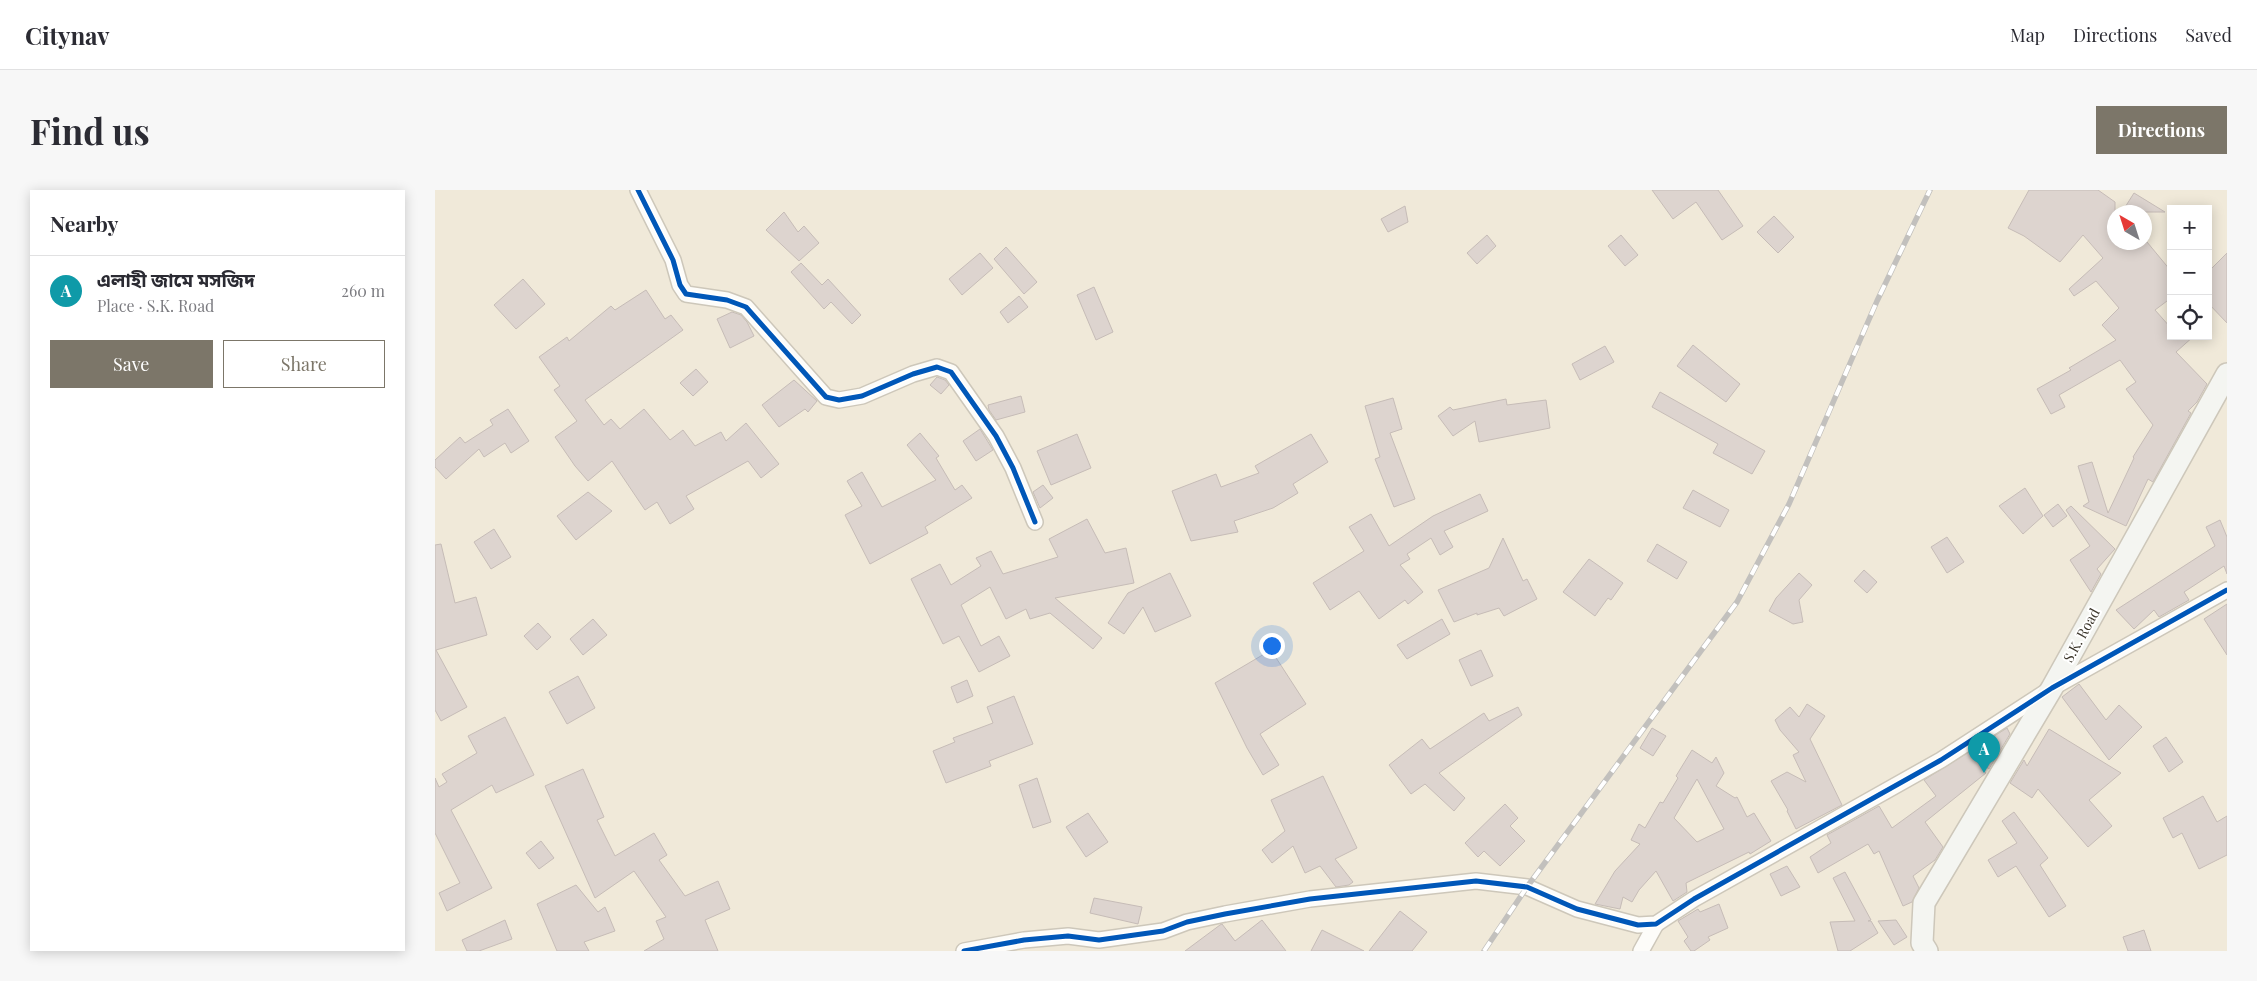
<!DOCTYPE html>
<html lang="en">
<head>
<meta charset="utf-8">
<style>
  :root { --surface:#fff; --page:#f7f7f7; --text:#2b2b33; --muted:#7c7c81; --line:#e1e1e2; --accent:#7c7669 }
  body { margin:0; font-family:"Playfair Display","Noto Sans Bengali",serif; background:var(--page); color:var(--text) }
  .controls { position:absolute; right:15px; top:15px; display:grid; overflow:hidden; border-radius:0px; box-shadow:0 2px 12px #0003 }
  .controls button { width:45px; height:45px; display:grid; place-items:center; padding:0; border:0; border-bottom:1px solid var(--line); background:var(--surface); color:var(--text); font:25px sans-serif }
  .compass { position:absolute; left:1672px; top:15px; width:45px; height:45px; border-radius:50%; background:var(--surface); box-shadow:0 2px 12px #0003; rotate:321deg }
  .you { position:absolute; left:836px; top:455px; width:18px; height:18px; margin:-12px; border:4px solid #fff; border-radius:50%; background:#1a73e8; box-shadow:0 0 0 8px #1a73e833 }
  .badge { display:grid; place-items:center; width:32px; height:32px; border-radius:50%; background:var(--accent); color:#fff; font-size:16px; font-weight:700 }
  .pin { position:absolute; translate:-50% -41px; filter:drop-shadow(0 1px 2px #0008) }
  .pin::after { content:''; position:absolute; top:26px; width:18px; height:15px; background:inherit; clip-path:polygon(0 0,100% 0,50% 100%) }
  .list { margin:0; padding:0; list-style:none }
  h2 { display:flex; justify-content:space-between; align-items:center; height:65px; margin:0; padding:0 20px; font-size:21px }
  h2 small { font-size:16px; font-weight:400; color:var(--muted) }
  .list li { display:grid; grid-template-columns:32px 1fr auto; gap:15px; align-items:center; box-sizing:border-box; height:70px; padding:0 20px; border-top:1px solid var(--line) }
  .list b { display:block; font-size:19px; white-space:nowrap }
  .list p { margin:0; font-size:16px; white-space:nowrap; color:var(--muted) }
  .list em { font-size:16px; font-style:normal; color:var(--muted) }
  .actions { display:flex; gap:10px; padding:15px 20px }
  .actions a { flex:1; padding:11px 0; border:1px solid var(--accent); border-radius:0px; text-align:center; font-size:18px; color:var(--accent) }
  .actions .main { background:var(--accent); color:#fff }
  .icon { flex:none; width:28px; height:28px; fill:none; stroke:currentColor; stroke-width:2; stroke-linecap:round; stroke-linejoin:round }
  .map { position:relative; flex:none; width:1792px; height:761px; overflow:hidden; border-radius:0px }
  header { display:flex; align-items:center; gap:30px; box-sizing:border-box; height:70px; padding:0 25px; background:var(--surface); border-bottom:1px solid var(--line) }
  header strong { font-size:24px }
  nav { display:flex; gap:28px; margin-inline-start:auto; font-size:18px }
  .intro { display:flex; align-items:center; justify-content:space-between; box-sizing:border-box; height:120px; padding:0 30px }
  h1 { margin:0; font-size:35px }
  .button { padding:12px 22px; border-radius:0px; background:var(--accent); color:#fff; font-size:18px; font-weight:700 }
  main { display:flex; gap:30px; padding:0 30px }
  aside { flex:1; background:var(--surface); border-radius:0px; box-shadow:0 2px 12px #0003 }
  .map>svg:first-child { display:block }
  .building { fill:#ddd4cf; stroke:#c6bcb7; fill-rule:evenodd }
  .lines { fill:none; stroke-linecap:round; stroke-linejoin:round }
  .street-casing { stroke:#cdc7ba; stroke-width:18 }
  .secondary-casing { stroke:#cdc7ba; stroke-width:24 }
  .street { stroke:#fdfcf9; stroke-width:15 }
  .secondary { stroke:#f4f5f1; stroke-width:21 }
  .rail-casing { stroke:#c2c0bd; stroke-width:5.5 }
  .rail { stroke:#fff; stroke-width:4; stroke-dasharray:11; stroke-linecap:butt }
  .cycleway-casing { stroke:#fff; stroke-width:8 }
  .cycleway { stroke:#0057b8; stroke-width:5 }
  .labels { text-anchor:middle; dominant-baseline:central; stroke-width:4; stroke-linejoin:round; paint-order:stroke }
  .street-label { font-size:14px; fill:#3e382d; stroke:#fff }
</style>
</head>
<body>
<header>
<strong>Citynav</strong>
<nav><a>Map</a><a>Directions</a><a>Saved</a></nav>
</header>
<div class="intro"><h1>Find us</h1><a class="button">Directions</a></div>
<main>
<aside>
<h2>Nearby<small></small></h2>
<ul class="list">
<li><span class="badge" style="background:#0f9aa8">A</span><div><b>এলাহী জামে মসজিদ</b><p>Place · S.K. Road</p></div><em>260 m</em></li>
</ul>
<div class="actions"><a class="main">Save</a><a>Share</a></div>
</aside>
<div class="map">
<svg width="1792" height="761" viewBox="0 0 1792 761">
  <rect width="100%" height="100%" fill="#f0e9d9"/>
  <g class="building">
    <polygon points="1217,0 1283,0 1308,36 1287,50 1261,12 1238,29"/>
    <polygon points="1594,0 1663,0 1680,12 1680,52 1712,52 1736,81 1736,108 1720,120 1736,138 1736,146 1759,146 1741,162 1772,194 1762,212 1753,221 1756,223 1719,290 1718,292 1713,289 1691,336 1648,316 1654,312 1643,276 1657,272 1673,323 1699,268 1698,267 1718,235 1691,199 1701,192 1685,170 1624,205 1630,217 1616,224 1602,199 1636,180 1634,178 1681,150 1667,135 1684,118 1661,91 1639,106 1634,99 1668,68 1648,45 1625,72 1589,46 1573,38"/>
    <polygon points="1699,3 1730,22 1687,22"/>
    <polygon points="970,16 973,32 953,42 946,29"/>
    <polygon points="349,22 363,42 369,36 384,53 364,71 331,40"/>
    <polygon points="1339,26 1359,47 1343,63 1322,42"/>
    <polygon points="1052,45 1061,56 1042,74 1032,63"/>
    <polygon points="1186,45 1203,65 1190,76 1173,56"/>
    <polygon points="571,57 602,92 589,104 559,69"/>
    <polygon points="545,63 558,78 527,105 514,89"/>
    <polygon points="1792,63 1792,133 1773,113 1773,82"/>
    <polygon points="366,73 387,95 393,89 426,125 417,134 396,112 389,119 356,82"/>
    <polygon points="88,89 110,114 81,139 59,115"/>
    <polygon points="659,97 678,142 661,150 642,105"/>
    <polygon points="211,100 230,129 236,125 248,140 150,210 169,235 176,229 185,239 209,219 235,250 248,240 260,256 286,242 291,251 311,233 344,274 326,288 313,271 251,306 259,319 235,334 222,312 210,320 177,271 153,291 140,276 120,247 142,231 119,200 125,196 104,167 132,147 134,151 176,116 180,120"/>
    <polygon points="584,106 593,117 573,133 565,122"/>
    <polygon points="297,122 306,125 312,132 319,146 295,158 282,129"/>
    <polygon points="1258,155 1305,194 1291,212 1242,176"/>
    <polygon points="1170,156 1179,172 1145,190 1137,174"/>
    <polygon points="261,179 273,192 258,206 245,193"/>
    <polygon points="502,187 510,190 514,195 506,204 495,195"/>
    <polygon points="359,190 382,211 373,222 370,219 344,237 327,215"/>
    <polygon points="1225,202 1330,261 1317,284 1278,263 1283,254 1217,217"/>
    <polygon points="586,206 590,222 561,230 554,220 553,215"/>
    <polygon points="958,208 967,239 955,243 980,309 959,317 940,269 945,267 930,216"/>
    <polygon points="1071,209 1072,215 1111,210 1115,238 1044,252 1040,231 1018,246 1003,226 1015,217 1018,220"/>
    <polygon points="73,219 94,251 76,263 70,253 49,267 44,259 11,289 0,277 0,270 25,247 30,253 58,235 55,230"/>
    <polygon points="545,239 558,260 541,271 528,251"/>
    <polygon points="485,243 504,266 501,268 520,300 527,295 537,308 490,337 493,343 435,374 410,325 427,316 412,291 427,282 447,317 501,290 472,255"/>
    <polygon points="642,244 656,278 616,295 602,261"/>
    <polygon points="876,244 893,272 858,294 863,303 838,318 799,331 803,342 756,351 737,301 781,284 786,297 824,283 820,276"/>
    <polygon points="608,295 618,308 605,318 598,302"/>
    <polygon points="1590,298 1608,326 1588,344 1564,316"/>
    <polygon points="1258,300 1294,320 1285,337 1248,318"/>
    <polygon points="153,302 177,321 141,350 122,326"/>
    <polygon points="1045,304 1053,321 1009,341 1018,357 1005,365 996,348 972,364 975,369 965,375 988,402 973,414 970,410 944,429 924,401 895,420 878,393 929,361 914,337 936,324 954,356 998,326"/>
    <polygon points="1623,314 1632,326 1618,337 1609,325"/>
    <polygon points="1636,316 1680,359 1662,379 1666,384 1656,402 1635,370 1655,356 1631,320"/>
    <polygon points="652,329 670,363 691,358 699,393 620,408 667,448 658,459 615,423 595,429 591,419 571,429 555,397 526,415 546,456 564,446 575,466 544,482 524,446 508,454 476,389 505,374 516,395 546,376 541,368 556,361 568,384 623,367 614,349"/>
    <polygon points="1785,330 1792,347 1792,384 1789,376 1749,402 1754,410 1724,427 1719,420 1699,439 1681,420 1780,356 1771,337"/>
    <polygon points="59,339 76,367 56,379 39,352"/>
    <polygon points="1512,347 1529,372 1512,383 1496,357"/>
    <polygon points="1068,348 1088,391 1092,389 1102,409 1069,426 1064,418 1042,425 1042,423 1019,432 1003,400 1054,378"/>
    <polygon points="6,354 20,413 41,407 52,445 1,460 32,517 6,531 0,520 0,355"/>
    <polygon points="1222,354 1252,372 1242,389 1212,371"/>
    <polygon points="1154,369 1188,393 1176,410 1173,408 1160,426 1128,402"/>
    <polygon points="1429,380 1442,392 1432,403 1419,391"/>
    <polygon points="735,383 756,426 720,442 708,417 689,444 673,433 693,403"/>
    <polygon points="1364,383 1377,395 1364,410 1368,432 1358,434 1334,421 1341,408"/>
    <polygon points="1792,414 1792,465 1769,429"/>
    <polygon points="158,429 172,445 148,465 135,449"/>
    <polygon points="1007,429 1015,444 972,469 962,455"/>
    <polygon points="103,433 116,447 102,460 89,446"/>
    <polygon points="836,460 871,514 825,544 844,575 828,585 812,558 780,493"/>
    <polygon points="1046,460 1058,486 1036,496 1024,470"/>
    <polygon points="143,486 160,518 132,534 114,502"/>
    <polygon points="532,490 538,506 522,513 516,497"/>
    <polygon points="1644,494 1671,530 1684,515 1707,537 1674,570 1627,507"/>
    <polygon points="579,506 598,554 554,571 556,576 511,593 498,561 520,552 518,548 558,533 552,517"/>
    <polygon points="1372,514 1390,526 1375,549 1407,615 1361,639 1352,621 1353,620 1336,591 1352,582 1371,592 1358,565 1364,562 1345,540 1340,530 1355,517 1364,527"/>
    <polygon points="1083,517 1087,525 1004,583 1030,608 1019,621 990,594 976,604 954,575 987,549 995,559 1049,523 1054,531"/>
    <polygon points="70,527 99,585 61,603 57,595 16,620 57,698 12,721 4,703 25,693 0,643 0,588 4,597 12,592 7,584 42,563 33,546"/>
    <polygon points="1217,538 1231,546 1218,566 1205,558"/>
    <polygon points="1572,538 1575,544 1554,579 1540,569 1551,583 1490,632 1508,657 1500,670 1478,686 1484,698 1477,712 1468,716 1444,661 1439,664 1433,654 1383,683 1375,667 1396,653 1392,645 1444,616 1457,638 1501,606 1489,590"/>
    <polygon points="1614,539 1686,583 1654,610 1677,636 1653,657 1603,599 1597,608 1575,593 1589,570 1592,576"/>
    <polygon points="1731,547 1748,572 1734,582 1718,556"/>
    <path d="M 1257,560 L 1277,573 L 1281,567 L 1289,583 L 1281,596 L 1300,608 L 1302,607 L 1312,627 L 1319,623 L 1336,651 L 1315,664 L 1314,662 L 1251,693 L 1252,702 L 1238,711 L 1221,681 L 1204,700 L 1197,712 L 1188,707 L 1185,719 L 1160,714 L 1180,681 L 1205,654 L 1196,650 L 1204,634 L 1210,638 L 1225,612 L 1228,613 L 1243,588 L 1241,586 ZM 1262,589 L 1289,639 L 1262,652 L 1239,628 Z"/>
    <polygon points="148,579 169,627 162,630 180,666 219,643 232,665 224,670 250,706 283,691 295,719 270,730 283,761 209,761 229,749 221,731 231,727 199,681 160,708 110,596"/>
    <polygon points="888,586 922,658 900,669 918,692 914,695 901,697 885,676 870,683 858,656 837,673 827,660 850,641 836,610"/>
    <polygon points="602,588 616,632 598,638 584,595"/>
    <polygon points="1768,606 1782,632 1792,626 1792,665 1764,679 1747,643 1738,648 1728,628"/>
    <polygon points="1070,614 1083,628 1075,636 1090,651 1065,676 1049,661 1043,667 1030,653"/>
    <polygon points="1579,622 1613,668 1605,675 1631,716 1614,727 1581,676 1563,687 1553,670 1582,653 1567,631"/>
    <polygon points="653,623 673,652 651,667 631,637"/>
    <polygon points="106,651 119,668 104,679 91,663"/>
    <polygon points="1352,676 1365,697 1346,706 1335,684"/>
    <polygon points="1410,682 1436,730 1433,731 1436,731 1443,743 1415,761 1403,761 1395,732 1420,731 1398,688"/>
    <polygon points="141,695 163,722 170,717 180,741 149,752 154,761 122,761 102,714"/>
    <polygon points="659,708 707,717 703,734 655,723"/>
    <polygon points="1284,714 1293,738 1273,747 1275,750 1259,761 1256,761 1249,751 1253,747 1243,731 1263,719 1265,722"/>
    <polygon points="965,721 992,742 977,761 934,761"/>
    <polygon points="70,730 77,749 44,761 32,761 27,750"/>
    <polygon points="827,730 851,761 750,761 785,735 787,734 800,751"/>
    <polygon points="1461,730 1472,747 1459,755 1443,731"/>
    <polygon points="887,740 929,761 876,761"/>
    <polygon points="1709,740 1716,761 1693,761 1688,747"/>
  </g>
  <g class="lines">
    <defs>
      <g id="street">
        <polyline points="203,0 238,70 245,95 251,104 292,110 311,117 391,207 404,210 427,206 478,184 502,177 516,182 561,246 578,278 600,332"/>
        <polyline points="529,761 589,750 633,746 664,750 728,741 752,732 790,724 875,709 1041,691 1092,697 1142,719 1203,735 1221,734 1259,709 1506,570 1617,498 1792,400"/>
        <polyline points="1206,761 1221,734"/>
      </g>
      <polyline id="secondary" points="1492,761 1487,753 1489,713 1617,498 1792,184"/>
    </defs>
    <use href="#street" class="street-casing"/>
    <use href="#secondary" class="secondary-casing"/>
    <use href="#street" class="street"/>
    <use href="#secondary" class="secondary"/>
    <defs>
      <polyline id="rail" points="1049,761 1092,697 1302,412 1354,314 1442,111 1495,0"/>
    </defs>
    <use href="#rail" class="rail-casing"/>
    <use href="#rail" class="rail"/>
    <defs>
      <g id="cycleway">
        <polyline points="203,0 238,70 245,95 251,104 292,110 311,117 391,207 404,210 427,206 478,184 502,177 516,182 561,246 578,278 600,332"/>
        <polyline points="529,761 589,750 633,746 664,750 728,741 752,732 790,724 875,709 1041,691 1092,697 1142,719 1203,735 1221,734 1259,709 1506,570 1617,498 1792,400"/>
      </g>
    </defs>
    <use href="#cycleway" class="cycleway-casing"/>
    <use href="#cycleway" class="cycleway"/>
  </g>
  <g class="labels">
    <g class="street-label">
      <text transform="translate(1646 445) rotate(-61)">S.K. Road</text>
    </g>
  </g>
</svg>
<div class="controls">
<button>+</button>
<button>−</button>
<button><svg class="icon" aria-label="locate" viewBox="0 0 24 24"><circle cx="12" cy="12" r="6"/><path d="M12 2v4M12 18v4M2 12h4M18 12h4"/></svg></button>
</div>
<svg class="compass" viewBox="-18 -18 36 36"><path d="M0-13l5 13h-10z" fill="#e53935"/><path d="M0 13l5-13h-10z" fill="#7c7c81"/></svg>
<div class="you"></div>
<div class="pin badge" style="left:1549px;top:583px;background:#0f9aa8">A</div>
</div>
</main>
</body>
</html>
